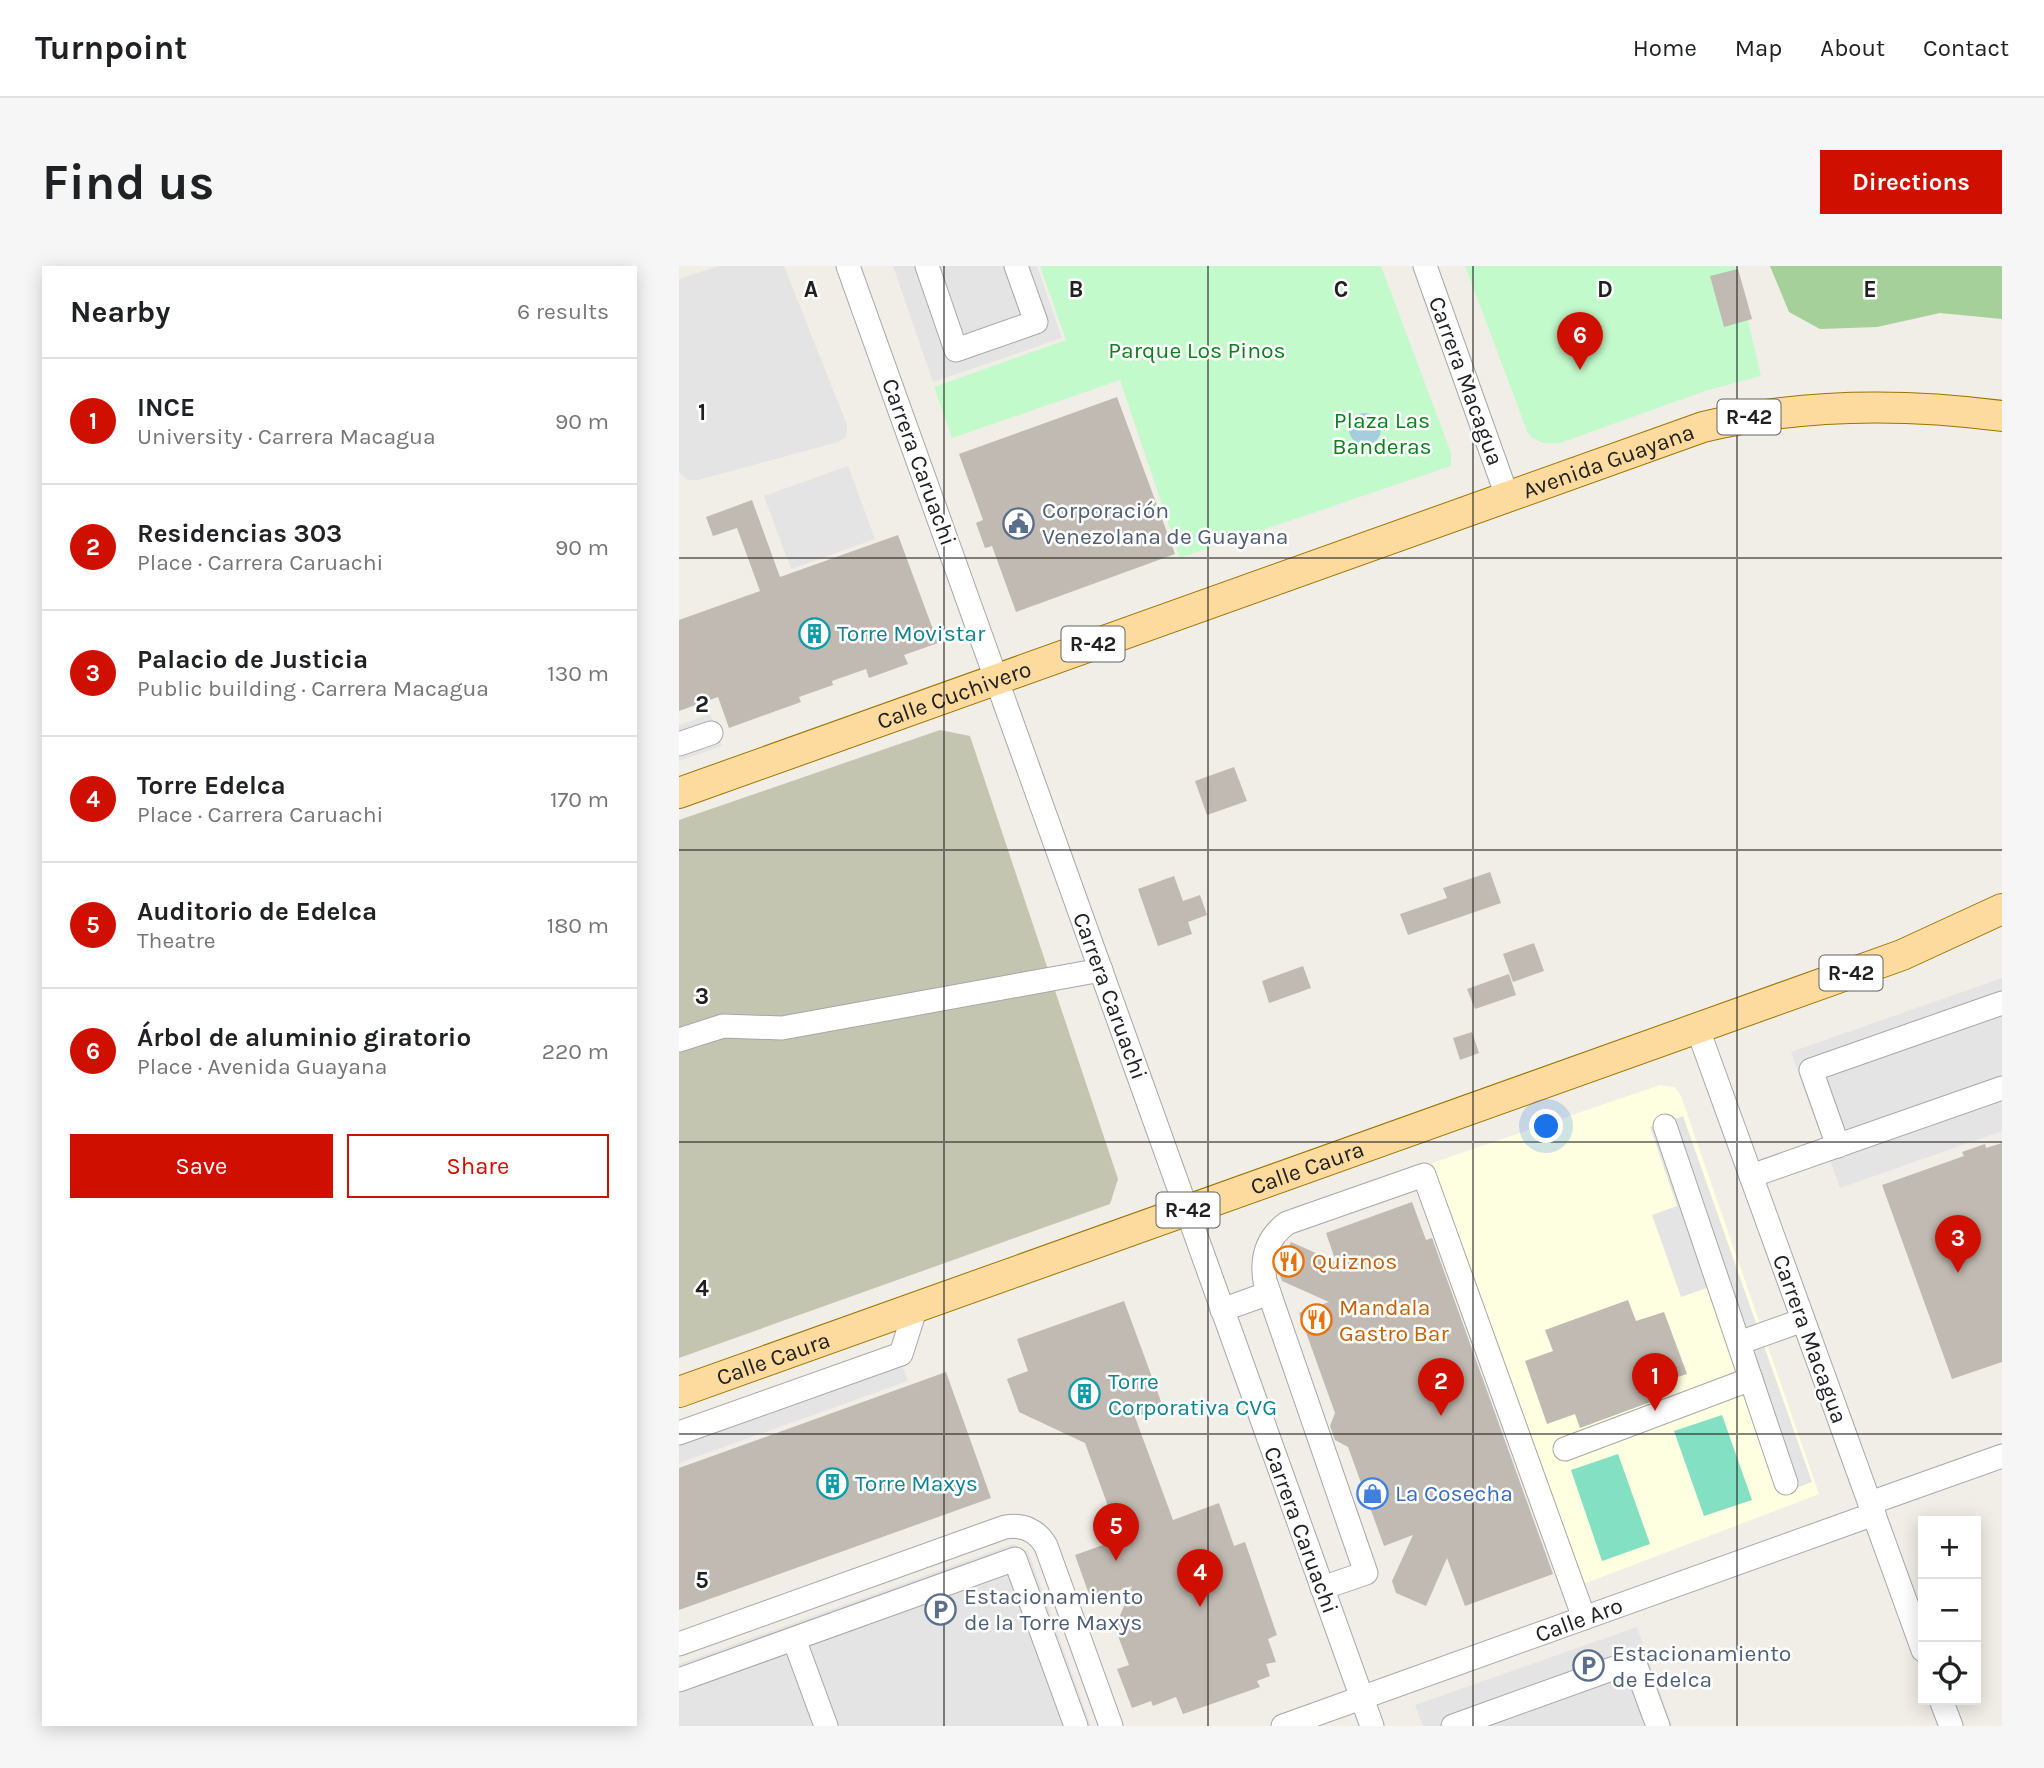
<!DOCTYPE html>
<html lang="en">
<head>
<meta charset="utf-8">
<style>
  :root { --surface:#fff; --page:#f6f6f6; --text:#202124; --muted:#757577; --line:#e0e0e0; --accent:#cf1000 }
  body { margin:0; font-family:Karla,sans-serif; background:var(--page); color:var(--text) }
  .controls { position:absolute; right:21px; bottom:21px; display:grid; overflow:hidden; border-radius:0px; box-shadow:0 4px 18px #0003 }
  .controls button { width:63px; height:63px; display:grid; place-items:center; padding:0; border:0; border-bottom:2px solid var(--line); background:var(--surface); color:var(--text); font:35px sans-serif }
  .you { position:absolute; left:868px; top:861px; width:24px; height:24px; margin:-18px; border:5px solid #fff; border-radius:50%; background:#1a73e8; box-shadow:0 0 0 10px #1a73e833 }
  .badge { display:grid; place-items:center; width:46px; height:46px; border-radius:50%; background:var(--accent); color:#fff; font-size:23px; font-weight:700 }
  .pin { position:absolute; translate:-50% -58px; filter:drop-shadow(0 2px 4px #0008) }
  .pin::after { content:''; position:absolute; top:37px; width:24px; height:21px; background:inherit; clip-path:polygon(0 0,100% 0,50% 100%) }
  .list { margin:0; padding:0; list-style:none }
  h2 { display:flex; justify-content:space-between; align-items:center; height:91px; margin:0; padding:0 28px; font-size:30px }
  h2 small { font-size:23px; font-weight:400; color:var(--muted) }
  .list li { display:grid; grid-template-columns:46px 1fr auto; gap:21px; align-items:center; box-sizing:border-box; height:126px; padding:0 28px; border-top:2px solid var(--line) }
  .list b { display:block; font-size:26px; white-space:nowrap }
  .list p { margin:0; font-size:23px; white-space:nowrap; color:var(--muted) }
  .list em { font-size:23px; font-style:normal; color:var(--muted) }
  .actions { display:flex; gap:14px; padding:21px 28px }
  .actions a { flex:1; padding:16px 0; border:2px solid var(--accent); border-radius:0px; text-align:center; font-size:24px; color:var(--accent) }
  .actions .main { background:var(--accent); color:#fff }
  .icon { flex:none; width:38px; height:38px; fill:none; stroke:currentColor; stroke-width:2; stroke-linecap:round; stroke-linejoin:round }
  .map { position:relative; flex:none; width:1323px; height:1460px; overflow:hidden; border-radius:0px }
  header { display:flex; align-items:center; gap:42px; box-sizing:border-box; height:98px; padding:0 35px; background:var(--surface); border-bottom:2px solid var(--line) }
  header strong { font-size:33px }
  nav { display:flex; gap:38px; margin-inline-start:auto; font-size:24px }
  .intro { display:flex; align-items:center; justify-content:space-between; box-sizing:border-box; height:168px; padding:0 42px }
  h1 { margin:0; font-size:49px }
  .button { padding:18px 32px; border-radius:0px; background:var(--accent); color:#fff; font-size:24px; font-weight:700 }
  main { display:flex; gap:42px; padding:0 42px }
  aside { flex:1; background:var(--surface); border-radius:0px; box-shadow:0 4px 18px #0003 }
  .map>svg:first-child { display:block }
  .education { fill:#fdffe0 }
  .construction { fill:#c4c5b1 }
  .forest { fill:#a6d09a }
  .park { fill:#c3facc }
  .pitch { fill:#84e0c3 }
  .parking { fill:#e4e4e4 }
  .water { fill:#a6cdde }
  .building { fill:#c1bab2 }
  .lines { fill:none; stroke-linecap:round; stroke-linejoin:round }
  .minor-casing { stroke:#a7a7a7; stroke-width:25 }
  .major-casing { stroke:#9b7400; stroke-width:32 }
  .minor { stroke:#fff; stroke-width:23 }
  .major { stroke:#fddb9f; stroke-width:30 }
  .grid { fill:none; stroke:#202020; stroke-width:2; stroke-opacity:0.55 }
  .labels { text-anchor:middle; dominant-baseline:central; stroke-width:5; stroke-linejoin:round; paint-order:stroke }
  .shield { fill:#fff; stroke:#636363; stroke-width:2 }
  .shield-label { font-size:21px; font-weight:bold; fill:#202020 }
  .park-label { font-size:23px; fill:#0b801e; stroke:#fff }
  .street-label { font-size:23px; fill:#202020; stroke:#fff }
  .service-label { font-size:23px; fill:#4e5e75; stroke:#fff; text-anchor:start }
  .culture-label { font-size:23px; fill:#0d838f; stroke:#fff; text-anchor:start }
  .food-label { font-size:23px; fill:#c56008; stroke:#fff; text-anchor:start }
  .shop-label { font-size:23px; fill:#366cbe; stroke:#fff; text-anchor:start }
  .grid-label { font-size:23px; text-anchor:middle; font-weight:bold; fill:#202020; stroke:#fff; stroke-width:5; stroke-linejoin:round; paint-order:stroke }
</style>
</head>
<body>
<header>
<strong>Turnpoint</strong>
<nav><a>Home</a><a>Map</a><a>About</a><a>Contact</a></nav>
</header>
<div class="intro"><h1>Find us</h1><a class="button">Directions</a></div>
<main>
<aside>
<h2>Nearby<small>6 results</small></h2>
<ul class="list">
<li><span class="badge">1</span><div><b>INCE</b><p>University · Carrera Macagua</p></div><em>90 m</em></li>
<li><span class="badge">2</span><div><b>Residencias 303</b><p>Place · Carrera Caruachi</p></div><em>90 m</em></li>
<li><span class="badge">3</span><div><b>Palacio de Justicia</b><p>Public building · Carrera Macagua</p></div><em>130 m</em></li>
<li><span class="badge">4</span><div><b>Torre Edelca</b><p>Place · Carrera Caruachi</p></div><em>170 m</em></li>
<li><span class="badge">5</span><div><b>Auditorio de Edelca</b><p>Theatre</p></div><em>180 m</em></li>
<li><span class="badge">6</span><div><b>Árbol de aluminio giratorio</b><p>Place · Avenida Guayana</p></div><em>220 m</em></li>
</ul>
<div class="actions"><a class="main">Save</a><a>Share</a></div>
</aside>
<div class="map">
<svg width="1323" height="1460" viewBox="0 0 1323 1460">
  <rect width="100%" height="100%" fill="#f0eee6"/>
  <polygon class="education" points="981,819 996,821 1002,830 1140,1228 902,1319 753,897"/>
  <polygon class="construction" points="261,464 291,470 439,913 431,938 0,1092 0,554"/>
  <polygon class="forest" points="1091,0 1323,0 1323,53 1261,47 1198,61 1141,63 1110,46"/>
  <g class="park">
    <polygon points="361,0 702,0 772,187 772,200 501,292 441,114 273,172 255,121 387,74"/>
    <polygon points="786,0 1056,0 1082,110 1026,125 881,177 864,177 853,172 848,165"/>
  </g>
  <g class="pitch">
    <polygon points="1043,1149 1073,1234 1025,1250 995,1165"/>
    <polygon points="939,1188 971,1278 923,1295 892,1204"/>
  </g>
  <g class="parking">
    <polygon points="40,0 105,0 168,159 167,171 159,176 19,214 8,214 0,206 0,13"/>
    <polygon points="214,0 358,0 383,72 254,116"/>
    <polygon points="169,200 196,273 112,303 85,230"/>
    <polygon points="31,448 43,480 0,495 0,459"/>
    <polygon points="1323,712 1323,865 1161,922 1112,786"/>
    <polygon points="1004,850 1133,1216 1101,1228 1028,1022 1002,1031 973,949 998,940 971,861"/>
    <polygon points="216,1080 229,1115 0,1197 0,1158"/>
    <polygon points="334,1278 349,1285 412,1460 0,1460 0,1398"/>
    <polygon points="958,1361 993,1460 744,1460 736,1439"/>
  </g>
  <circle class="water" cx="686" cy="163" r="16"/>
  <g class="building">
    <polygon points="1059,3 1073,53 1045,61 1031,10"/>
    <polygon points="438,131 496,288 337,346 313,280 306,282 297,257 304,254 280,188"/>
    <polygon points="73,234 101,311 219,269 259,377 225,389 229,398 190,412 187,403 153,415 154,419 120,431 122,436 50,462 39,431 0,445 0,354 81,325 58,262 34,270 27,251"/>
    <polygon points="555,501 568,535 528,549 516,515"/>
    <polygon points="811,606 822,637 729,669 721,648 768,632 764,622"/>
    <polygon points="495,610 504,635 521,629 528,649 509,656 513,668 479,680 459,623"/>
    <polygon points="855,677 865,705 834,716 824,688"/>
    <polygon points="624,700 632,722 590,737 583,715"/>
    <polygon points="830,708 837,729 796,743 788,723"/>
    <polygon points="793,766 800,787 781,794 774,772"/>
    <polygon points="1323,877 1323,1096 1273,1113 1203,919 1285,890 1283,886 1306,878 1307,882"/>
    <polygon points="733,936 747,974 753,972 874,1308 786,1340 768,1292 747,1340 717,1327 713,1315 734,1269 705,1280 669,1181 656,1174 651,1160 656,1147 620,1047 650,1036 603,1015 599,1004 612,976 657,996 647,967"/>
    <polygon points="949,1034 957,1055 985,1046 1008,1108 980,1117 985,1131 901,1162 896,1148 868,1158 846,1095 874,1085 866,1064"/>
    <polygon points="445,1035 484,1141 456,1151 494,1254 540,1237 555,1280 566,1276 598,1369 589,1373 597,1396 587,1398 591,1410 578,1415 581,1421 504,1448 497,1431 474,1440 472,1435 453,1442 438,1403 450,1399 436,1362 453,1320 412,1334 396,1289 441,1273 406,1177 340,1146 328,1113 349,1105 338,1073"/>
    <polygon points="267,1106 312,1232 0,1344 0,1202"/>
  </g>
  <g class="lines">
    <defs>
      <g id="minor">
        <polyline points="169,0 693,1460"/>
        <polyline points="248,0 277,84 357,56 337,0"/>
        <polyline points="746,0 828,230"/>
        <polyline points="0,478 32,467"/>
        <polyline points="1018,761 1244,1384"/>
        <polyline points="0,774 44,760 103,762 422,704"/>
        <polyline points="986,860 1107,1217"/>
        <polyline points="1159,880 1132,804 1323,737"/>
        <polyline points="1072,910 1323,822"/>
        <polyline points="543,1044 590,1027"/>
        <polyline points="1060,1077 1124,1054"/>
        <polyline points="0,1167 222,1088 237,1041"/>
        <polyline points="886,1183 1072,1113"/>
        <polyline points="1191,1237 1323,1190"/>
        <path d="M 643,1322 L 687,1307 L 586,1015 C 582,991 588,972 608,957 L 745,909 L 905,1352"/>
        <polyline points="115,1373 147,1460"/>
        <path d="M 0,1378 L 326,1261 C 344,1258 358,1264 367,1280 L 432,1460"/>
        <polyline points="0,1414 336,1293 397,1460"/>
        <polyline points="1262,1434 1272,1460"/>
        <polyline points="604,1460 1195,1248"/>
        <polyline points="774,1460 955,1395 979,1460"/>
      </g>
      <g id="major">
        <path id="s1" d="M 0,527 L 1024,161 C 1123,137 1223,137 1323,150"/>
        <path id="s2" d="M 0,1126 L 1223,689 L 1323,643"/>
      </g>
    </defs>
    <use href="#minor" class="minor-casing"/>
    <use href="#major" class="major-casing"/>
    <use href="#minor" class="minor"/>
    <use href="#major" class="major"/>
  </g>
  <path class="grid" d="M 265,0 L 265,1460M 529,0 L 529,1460M 794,0 L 794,1460M 1058,0 L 1058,1460M 0,292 L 1323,292M 0,584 L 1323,584M 0,876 L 1323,876M 0,1168 L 1323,1168"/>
  <defs>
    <symbol id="civic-ring" viewBox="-11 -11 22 22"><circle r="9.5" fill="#fff" stroke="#5c6f8a" stroke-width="1.5"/><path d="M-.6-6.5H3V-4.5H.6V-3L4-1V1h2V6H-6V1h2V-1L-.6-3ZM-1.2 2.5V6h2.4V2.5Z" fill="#5c6f8a"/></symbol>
    <symbol id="building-ring" viewBox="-11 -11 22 22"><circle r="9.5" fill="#fff" stroke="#0f9aa8" stroke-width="1.5"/><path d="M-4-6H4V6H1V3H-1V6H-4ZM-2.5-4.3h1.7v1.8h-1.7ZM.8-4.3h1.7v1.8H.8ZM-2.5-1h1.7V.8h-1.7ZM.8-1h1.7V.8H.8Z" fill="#0f9aa8"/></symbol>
    <symbol id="restaurant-ring" viewBox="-11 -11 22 22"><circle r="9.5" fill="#fff" stroke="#e8710a" stroke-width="1.5"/><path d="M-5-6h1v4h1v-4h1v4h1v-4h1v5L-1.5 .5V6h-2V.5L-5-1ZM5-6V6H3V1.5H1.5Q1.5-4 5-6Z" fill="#e8710a"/></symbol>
    <symbol id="shop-ring" viewBox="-11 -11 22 22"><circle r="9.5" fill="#fff" stroke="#3f7fe0" stroke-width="1.5"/><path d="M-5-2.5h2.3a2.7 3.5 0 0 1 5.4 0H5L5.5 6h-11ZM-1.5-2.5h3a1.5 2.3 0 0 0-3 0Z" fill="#3f7fe0"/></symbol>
    <symbol id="parking-ring" viewBox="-11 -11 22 22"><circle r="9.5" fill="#fff" stroke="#5c6f8a" stroke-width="1.5"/><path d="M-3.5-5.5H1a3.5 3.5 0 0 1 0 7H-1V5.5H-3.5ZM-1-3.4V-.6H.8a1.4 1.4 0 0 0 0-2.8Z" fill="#5c6f8a"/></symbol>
  </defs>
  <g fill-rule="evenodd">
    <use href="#civic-ring" x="322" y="240" width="35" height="35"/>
    <use href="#building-ring" x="118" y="350" width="35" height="35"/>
    <use href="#restaurant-ring" x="592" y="978" width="35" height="35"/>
    <use href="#restaurant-ring" x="620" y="1036" width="35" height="35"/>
    <use href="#building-ring" x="388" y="1110" width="35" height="35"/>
    <use href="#building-ring" x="136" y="1200" width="35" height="35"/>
    <use href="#shop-ring" x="676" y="1210" width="35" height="35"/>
    <use href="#parking-ring" x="244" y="1326" width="35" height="35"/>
    <use href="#parking-ring" x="892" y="1382" width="35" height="35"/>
  </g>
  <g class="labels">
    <g class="shield">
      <rect x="1038.5" y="133.5" width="63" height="35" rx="5"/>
      <rect x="382.5" y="360.5" width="63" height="35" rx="5"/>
      <rect x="1140.5" y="689.5" width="63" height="35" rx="5"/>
      <rect x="477.5" y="926.5" width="63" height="35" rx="5"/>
    </g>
    <g class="shield-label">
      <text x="1070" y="151">R-42</text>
      <text x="414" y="378">R-42</text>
      <text x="1172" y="707">R-42</text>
      <text x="509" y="944">R-42</text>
    </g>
    <g class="park-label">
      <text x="518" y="84">Parque Los Pinos</text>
      <text x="703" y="154">Plaza Las<tspan x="703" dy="26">Banderas</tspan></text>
    </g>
    <g class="street-label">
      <text transform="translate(787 115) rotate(70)">Carrera Macagua</text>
      <text stroke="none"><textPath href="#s1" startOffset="987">Avenida Guayana</textPath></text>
      <text transform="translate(240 196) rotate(70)">Carrera Caruachi</text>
      <text stroke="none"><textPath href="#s1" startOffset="292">Calle Cuchivero</textPath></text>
      <text transform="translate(431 730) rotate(70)">Carrera Caruachi</text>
      <text stroke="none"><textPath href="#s2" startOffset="667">Calle Caura</textPath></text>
      <text transform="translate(1131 1073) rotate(70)">Carrera Macagua</text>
      <text stroke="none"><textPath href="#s2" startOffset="100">Calle Caura</textPath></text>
      <text transform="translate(622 1264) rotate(70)">Carrera Caruachi</text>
      <text transform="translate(900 1354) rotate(-20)">Calle Aro</text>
    </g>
    <g class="service-label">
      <text x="363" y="244">Corporación<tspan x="363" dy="26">Venezolana de Guayana</tspan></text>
      <text x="285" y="1330">Estacionamiento<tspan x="285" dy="26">de la Torre Maxys</tspan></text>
      <text x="933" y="1387">Estacionamiento<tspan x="933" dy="26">de Edelca</tspan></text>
    </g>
    <g class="culture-label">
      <text x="158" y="367">Torre Movistar</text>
      <text x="429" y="1115">Torre<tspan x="429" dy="26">Corporativa CVG</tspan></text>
      <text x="176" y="1217">Torre Maxys</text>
    </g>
    <g class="food-label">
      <text x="633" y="995">Quiznos</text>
      <text x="660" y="1041">Mandala<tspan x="660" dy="26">Gastro Bar</tspan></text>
    </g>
    <g class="shop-label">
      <text x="716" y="1227">La Cosecha</text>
    </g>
  </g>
  <g class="grid-label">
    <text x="132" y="31">A</text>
    <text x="397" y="31">B</text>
    <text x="662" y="31">C</text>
    <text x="926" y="31">D</text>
    <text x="1191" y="31">E</text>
    <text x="23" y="154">1</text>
    <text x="23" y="446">2</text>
    <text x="23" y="738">3</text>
    <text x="23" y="1030">4</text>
    <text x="23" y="1322">5</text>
  </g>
</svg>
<div class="controls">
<button>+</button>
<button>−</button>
<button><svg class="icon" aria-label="locate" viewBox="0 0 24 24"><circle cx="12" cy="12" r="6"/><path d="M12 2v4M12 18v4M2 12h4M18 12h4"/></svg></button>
</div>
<div class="you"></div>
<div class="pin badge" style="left:976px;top:1145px">1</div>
<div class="pin badge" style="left:762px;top:1150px">2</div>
<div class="pin badge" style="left:1279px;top:1007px">3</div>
<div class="pin badge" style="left:521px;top:1341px">4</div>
<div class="pin badge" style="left:437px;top:1295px">5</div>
<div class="pin badge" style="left:901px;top:104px">6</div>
</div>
</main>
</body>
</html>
